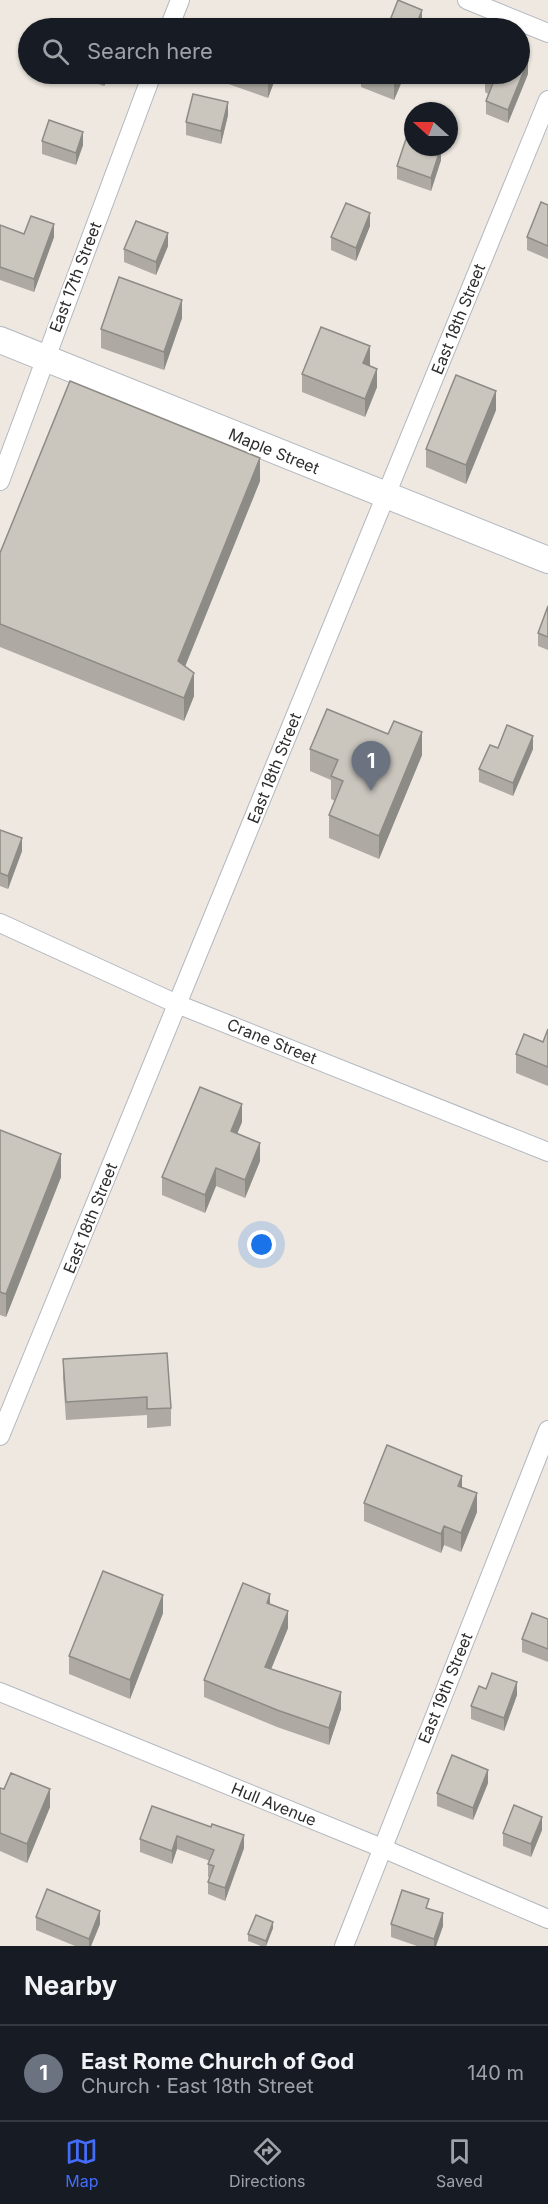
<!DOCTYPE html>
<html lang="en">
<head>
<meta charset="utf-8">
<style>
  :root { --surface:#171b24; --page:#242831; --text:#f1f3f6; --muted:#9ea1a6; --line:#363941; --accent:#436cf9 }
  body { margin:0; font-family:Inter,sans-serif; background:var(--page); color:var(--text) }
  .compass { position:absolute; left:404px; top:102px; width:54px; height:54px; border-radius:50%; background:var(--surface); box-shadow:0 2px 4px #0004; rotate:291deg }
  .you { position:absolute; left:262px; top:1245px; width:21px; height:21px; margin:-15px; border:4px solid #fff; border-radius:50%; background:#1a73e8; box-shadow:0 0 0 9px #1a73e833 }
  .badge { display:grid; place-items:center; width:39px; height:39px; border-radius:50%; background:var(--accent); color:#fff; font-size:20px; font-weight:700 }
  .pin { position:absolute; translate:-50% -50px; filter:drop-shadow(0 2px 3px #0008) }
  .pin::after { content:''; position:absolute; top:32px; width:21px; height:18px; background:inherit; clip-path:polygon(0 0,100% 0,50% 100%) }
  .list { margin:0; padding:0; list-style:none }
  h2 { display:flex; justify-content:space-between; align-items:center; height:78px; margin:0; padding:0 24px; font-size:26px }
  h2 small { font-size:20px; font-weight:400; color:var(--muted) }
  .list li { display:grid; grid-template-columns:39px 1fr auto; gap:18px; align-items:center; box-sizing:border-box; height:96px; padding:0 24px; border-top:2px solid var(--line) }
  .list b { display:block; font-size:22px; white-space:nowrap }
  .list p { margin:0; font-size:20px; white-space:nowrap; color:var(--muted) }
  .list em { font-size:20px; font-style:normal; color:var(--muted) }
  .icon { flex:none; width:33px; height:33px; fill:none; stroke:currentColor; stroke-width:2; stroke-linecap:round; stroke-linejoin:round }
  .map { position:relative; flex:none; width:548px; height:1946px; overflow:hidden }
  .search { position:absolute; background:var(--surface); box-shadow:0 2px 4px #0004; left:18px; right:18px; top:18px; height:66px; display:flex; align-items:center; gap:15px; box-sizing:border-box; padding:0 21px; border-radius:33px; color:var(--muted); font-size:22px }
  .sheet { height:174px; background:var(--surface) }
  nav { display:flex; justify-content:space-around; align-items:center; box-sizing:border-box; height:84px; border-top:2px solid var(--line); background:var(--surface); font-size:16px; color:var(--muted) }
  nav a { display:grid; justify-items:center; gap:3px }
  nav .on { color:var(--accent) }
  .map>svg:first-child { display:block }
  .lines { fill:none; stroke-linecap:round; stroke-linejoin:round }
  .street-casing { stroke:#b3b7c0; stroke-width:20 }
  .secondary-casing { stroke:#b3b7c0; stroke-width:28 }
  .street { stroke:#fff; stroke-width:18 }
  .secondary { stroke:#fff; stroke-width:26 }
  .wall { fill:#aeaaa3 }
  .shaded-wall { fill:#8d8b85 }
  .building { fill:#cac6be; stroke:#8d8b85; stroke-width:1.5 }
  .labels { text-anchor:middle; dominant-baseline:central; stroke-width:4.5; stroke-linejoin:round; paint-order:stroke }
  .street-label { font-size:16px; fill:#2d2d2d; stroke:#fff }
</style>
</head>
<body>
<div class="map">
<svg width="548" height="1946" viewBox="0 0 548 1946">
  <rect width="100%" height="100%" fill="#eee8e0"/>
  <g class="lines">
    <defs>
      <g id="street">
        <polyline points="467,0 548,33"/>
        <polyline points="169,28 180,0"/>
        <polyline points="0,481 152,74"/>
        <polyline points="0,923 177,1004 548,1152"/>
        <polyline points="0,1436 548,100"/>
        <polyline points="0,1692 382,1848 548,1919"/>
        <polyline points="344,1946 548,1430"/>
      </g>
      <polyline id="secondary" points="0,340 548,560"/>
    </defs>
    <use href="#street" class="street-casing"/>
    <use href="#secondary" class="secondary-casing"/>
    <use href="#street" class="street"/>
    <use href="#secondary" class="secondary"/>
  </g>
  <g class="wall">
    <polygon points="74,74 109,74 104,86 74,75"/>
    <polygon points="200,74 277,74 268,98"/>
    <polygon points="361,74 405,74 394,100 361,87"/>
    <polygon points="528,74 508,123 486,114 486,101 488,94 485,92 485,79"/>
    <polygon points="228,115 221,144 186,135 186,122"/>
    <polygon points="42,141 83,145 76,165 42,154"/>
    <polygon points="441,160 431,191 397,179 397,166"/>
    <polygon points="548,205 548,259 527,250 527,237"/>
    <polygon points="0,225 24,234 54,237 34,292 0,280"/>
    <polygon points="370,226 356,261 331,250 331,237"/>
    <polygon points="168,246 156,275 124,262 124,249"/>
    <polygon points="182,318 164,370 101,348 101,329"/>
    <polygon points="370,365 377,387 365,417 302,392 302,374"/>
    <polygon points="496,410 466,484 426,467 426,449"/>
    <polygon points="260,481 185,666 194,696 184,721 0,647 0,553"/>
    <polygon points="548,606 548,650 538,646 538,633"/>
    <polygon points="498,748 533,749 513,796 479,782 479,769"/>
    <polygon points="310,749 422,755 379,859 329,838 329,815 335,801 331,799 331,780 310,771"/>
    <polygon points="0,830 22,851 8,889 0,886"/>
    <polygon points="548,1029 548,1086 516,1073 516,1054 543,1042"/>
    <polygon points="242,1122 237,1133 260,1161 245,1198 216,1186 205,1213 162,1195 162,1177"/>
    <polygon points="0,1130 61,1177 6,1317 0,1315"/>
    <polygon points="63,1359 171,1408 171,1426 147,1428 147,1415 66,1420 63,1378"/>
    <polygon points="462,1487 477,1512 461,1552 444,1545 441,1553 364,1521 364,1503"/>
    <polygon points="270,1604 288,1628 271,1669 341,1709 329,1745 277,1727 204,1697 204,1680"/>
    <polygon points="163,1613 130,1699 69,1674 69,1656"/>
    <polygon points="548,1619 548,1662 522,1652 522,1639"/>
    <polygon points="486,1689 517,1695 504,1731 471,1719 471,1706"/>
    <polygon points="488,1783 473,1820 437,1806 437,1793"/>
    <polygon points="0,1788 50,1807 27,1863 0,1851"/>
    <polygon points="152,1806 244,1848 225,1901 208,1894 208,1882 210,1878 208,1877 208,1864 210,1861 177,1849 172,1864 140,1852 140,1839"/>
    <polygon points="542,1830 531,1857 503,1846 503,1833"/>
    <polygon points="429,1909 443,1926 436,1946 417,1946 391,1937 391,1924"/>
    <polygon points="36,1917 100,1924 91,1946 75,1946 36,1930"/>
    <polygon points="273,1928 266,1946 261,1946 248,1941 248,1934"/>
  </g>
  <g class="shaded-wall">
    <polygon points="422,10 422,28 415,28"/>
    <polygon points="528,61 528,74 508,123 508,110"/>
    <polygon points="104,74 109,74 104,86"/>
    <polygon points="270,74 277,74 268,98 268,80"/>
    <polygon points="397,74 405,74 394,100 394,81"/>
    <polygon points="228,102 228,115 221,144 221,131"/>
    <polygon points="83,132 83,145 76,165 76,153"/>
    <polygon points="441,147 441,160 431,191 431,178"/>
    <polygon points="370,213 370,226 356,261 356,248"/>
    <polygon points="54,224 54,237 34,292 34,279"/>
    <polygon points="168,233 168,246 156,275 156,262"/>
    <polygon points="182,300 182,318 164,370 164,352"/>
    <polygon points="370,346 370,365 363,382 363,363"/>
    <polygon points="377,369 377,387 365,417 365,399"/>
    <polygon points="496,391 496,410 466,484 466,465"/>
    <polygon points="260,458 260,481 178,684 178,661"/>
    <polygon points="194,673 194,696 184,721 184,698"/>
    <polygon points="422,732 422,755 379,859 379,836"/>
    <polygon points="533,736 533,749 513,796 513,783"/>
    <polygon points="22,838 22,851 8,889 8,876"/>
    <polygon points="242,1104 242,1122 231,1149 231,1131"/>
    <polygon points="260,1143 260,1161 245,1198 245,1180"/>
    <polygon points="61,1154 61,1177 6,1317 6,1294"/>
    <polygon points="216,1168 216,1186 205,1213 205,1195"/>
    <polygon points="462,1476 462,1494 458,1486"/>
    <polygon points="477,1493 477,1512 461,1552 461,1533"/>
    <polygon points="444,1526 444,1545 441,1553 441,1534"/>
    <polygon points="270,1594 270,1611 267,1603"/>
    <polygon points="163,1595 163,1613 130,1699 130,1680"/>
    <polygon points="288,1611 288,1628 265,1684 265,1667"/>
    <polygon points="517,1682 517,1695 504,1731 504,1718"/>
    <polygon points="341,1692 341,1709 329,1745 329,1728"/>
    <polygon points="488,1770 488,1783 473,1820 473,1808"/>
    <polygon points="50,1789 50,1807 27,1863 27,1844"/>
    <polygon points="542,1817 542,1830 531,1857 531,1844"/>
    <polygon points="244,1835 244,1848 225,1901 225,1888"/>
    <polygon points="177,1836 177,1849 172,1864 172,1851"/>
    <polygon points="100,1911 100,1924 91,1946 89,1946 89,1939"/>
    <polygon points="443,1913 443,1926 436,1946 434,1946 434,1939"/>
    <polygon points="273,1922 273,1928 266,1946 266,1941"/>
  </g>
  <g class="building">
    <polygon points="398,0 422,10 415,28 387,28"/>
    <polygon points="222,23 237,28 220,28"/>
    <polygon points="519,57 528,61 508,110 486,101 493,83 485,79 488,74 519,74"/>
    <polygon points="251,74 270,74 268,80"/>
    <polygon points="375,74 397,74 394,81"/>
    <polygon points="193,94 228,102 221,131 186,122"/>
    <polygon points="49,120 83,132 76,153 42,141"/>
    <polygon points="407,136 413,138 413,147 441,147 431,178 397,166"/>
    <polygon points="541,202 548,205 548,246 527,237"/>
    <polygon points="346,203 370,213 356,248 331,237"/>
    <polygon points="31,216 54,224 34,279 0,267 0,225 24,234"/>
    <polygon points="136,221 168,233 156,262 124,249"/>
    <polygon points="119,277 182,300 164,352 101,329"/>
    <polygon points="321,327 370,346 363,363 377,369 365,399 302,374"/>
    <polygon points="456,375 496,391 466,465 426,449"/>
    <polygon points="70,381 260,458 178,661 194,673 184,698 0,624 0,553"/>
    <polygon points="548,606 548,637 538,633"/>
    <polygon points="327,709 388,734 394,721 422,732 379,836 329,815 343,781 331,776 338,760 310,749"/>
    <polygon points="507,725 533,736 513,783 479,769 490,745 498,748"/>
    <polygon points="0,830 22,838 8,876 0,873"/>
    <polygon points="548,1029 548,1067 516,1054 524,1034 543,1042"/>
    <polygon points="200,1087 242,1104 231,1131 260,1143 245,1180 216,1168 205,1195 162,1177"/>
    <polygon points="0,1130 61,1154 6,1294 0,1292"/>
    <polygon points="167,1353 171,1408 147,1409 147,1397 66,1402 63,1359"/>
    <polygon points="387,1445 462,1476 458,1486 477,1493 461,1533 444,1526 441,1534 364,1503"/>
    <polygon points="103,1571 163,1595 130,1680 69,1656"/>
    <polygon points="243,1583 270,1594 267,1603 288,1611 265,1667 341,1692 329,1728 277,1710 204,1680"/>
    <polygon points="532,1613 548,1619 548,1649 522,1639"/>
    <polygon points="492,1673 517,1682 504,1718 471,1706 479,1686 486,1689"/>
    <polygon points="452,1755 488,1770 473,1808 437,1793"/>
    <polygon points="11,1773 50,1789 27,1844 0,1833 0,1788 4,1789"/>
    <polygon points="514,1805 542,1817 531,1844 503,1833"/>
    <polygon points="152,1806 211,1827 212,1824 244,1835 225,1888 208,1882 214,1866 208,1864 214,1850 177,1836 172,1851 140,1839"/>
    <polygon points="47,1889 100,1911 89,1939 36,1917"/>
    <polygon points="402,1890 429,1899 426,1908 443,1913 434,1939 391,1924"/>
    <polygon points="256,1915 273,1922 266,1941 248,1934"/>
  </g>
  <g class="labels">
    <g class="street-label">
      <text transform="translate(75 277) rotate(-69)">East 17th Street</text>
      <text transform="translate(458 319) rotate(-68)">East 18th Street</text>
      <text transform="translate(274 451) rotate(22)">Maple Street</text>
      <text transform="translate(274 768) rotate(-68)">East 18th Street</text>
      <text transform="translate(272 1041) rotate(22)">Crane Street</text>
      <text transform="translate(90 1218) rotate(-68)">East 18th Street</text>
      <text transform="translate(445 1688) rotate(-68)">East 19th Street</text>
      <text transform="translate(274 1804) rotate(22)">Hull Avenue</text>
    </g>
  </g>
</svg>
<svg class="compass" viewBox="-18 -18 36 36"><path d="M0-13l5 13h-10z" fill="#e53935"/><path d="M0 13l5-13h-10z" fill="#9ea1a6"/></svg>
<div class="you"></div>
<div class="pin badge" style="left:371px;top:791px;background:#6b7280">1</div>
<div class="search"><svg class="icon" aria-label="search" viewBox="0 0 24 24"><circle cx="10" cy="10" r="6"/><path d="M15 15l6 6"/></svg>Search here</div>
</div>
<section class="sheet">
<h2>Nearby<small></small></h2>
<ul class="list">
<li><span class="badge" style="background:#6b7280">1</span><div><b>East Rome Church of God</b><p>Church · East 18th Street</p></div><em>140 m</em></li>
</ul>
</section>
<nav>
<a class="on"><svg class="icon" aria-label="map" viewBox="0 0 24 24"><path d="M3 6l6-2 6 2 6-2v14l-6 2-6-2-6 2zM9 4v14M15 6v14"/></svg>Map</a>
<a><svg class="icon" aria-label="directions" viewBox="0 0 24 24"><path d="M12 3l9 9-9 9-9-9zM9 14v-3h6M13 9l2 2-2 2"/></svg>Directions</a>
<a><svg class="icon" aria-label="saved" viewBox="0 0 24 24"><path d="M7 4h10v16l-5-4-5 4z"/></svg>Saved</a>
</nav>
</body>
</html>
